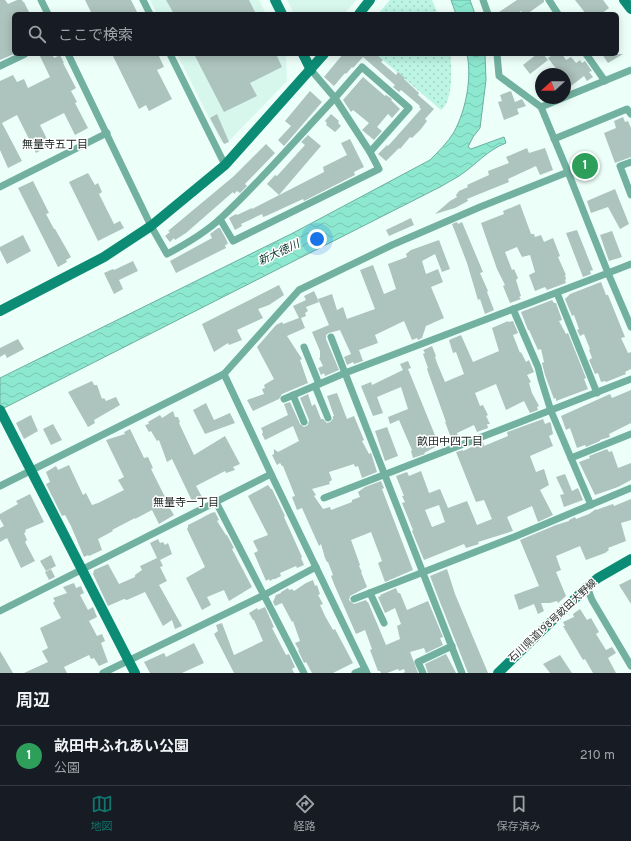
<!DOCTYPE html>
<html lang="ja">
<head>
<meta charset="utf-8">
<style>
  :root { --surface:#171b24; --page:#242831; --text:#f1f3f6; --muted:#9ea1a6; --line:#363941; --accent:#0f766e }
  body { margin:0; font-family:Overpass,"Noto Sans JP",sans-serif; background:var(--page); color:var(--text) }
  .compass { position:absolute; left:535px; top:68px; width:36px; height:36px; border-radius:50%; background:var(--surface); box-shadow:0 2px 10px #0003; rotate:249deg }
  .you { position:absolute; left:317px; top:239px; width:14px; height:14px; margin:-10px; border:3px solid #fff; border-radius:50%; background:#1a73e8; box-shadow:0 0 0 6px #1a73e833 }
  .badge { display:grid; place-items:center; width:26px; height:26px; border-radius:50%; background:var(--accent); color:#fff; font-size:13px; font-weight:700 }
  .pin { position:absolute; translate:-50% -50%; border:2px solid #fff; box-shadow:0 1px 4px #0006 }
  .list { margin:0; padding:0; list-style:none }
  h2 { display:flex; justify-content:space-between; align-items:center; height:52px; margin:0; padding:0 16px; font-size:17px }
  h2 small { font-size:13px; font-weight:400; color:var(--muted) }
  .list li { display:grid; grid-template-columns:26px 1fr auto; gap:12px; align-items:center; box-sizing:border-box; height:60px; padding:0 16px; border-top:1px solid var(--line) }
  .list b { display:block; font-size:15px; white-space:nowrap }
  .list p { margin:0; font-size:13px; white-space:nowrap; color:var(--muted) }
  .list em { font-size:13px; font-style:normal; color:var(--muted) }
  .icon { flex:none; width:22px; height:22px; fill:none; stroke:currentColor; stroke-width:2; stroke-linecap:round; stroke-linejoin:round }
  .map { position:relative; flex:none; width:631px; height:673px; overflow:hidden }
  .search { position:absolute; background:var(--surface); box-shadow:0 2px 10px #0003; left:12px; right:12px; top:12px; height:44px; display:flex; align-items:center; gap:10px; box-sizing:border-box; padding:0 14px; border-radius:6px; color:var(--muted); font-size:15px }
  .sheet { height:112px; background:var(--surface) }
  nav { display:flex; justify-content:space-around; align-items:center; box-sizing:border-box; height:56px; border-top:1px solid var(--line); background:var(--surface); font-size:11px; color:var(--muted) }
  nav a { display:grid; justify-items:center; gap:2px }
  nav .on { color:var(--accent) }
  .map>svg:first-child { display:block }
  .built { fill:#d7f7ed }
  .park { fill:url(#park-dots) }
  .water { fill:url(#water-waves); stroke:#6daf9e }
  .building { fill:#adc3bd; fill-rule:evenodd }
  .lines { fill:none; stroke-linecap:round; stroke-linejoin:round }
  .street { stroke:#72b1a0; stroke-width:7 }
  .secondary { stroke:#0d8c75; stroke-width:10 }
  .labels { text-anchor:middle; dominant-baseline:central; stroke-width:3; stroke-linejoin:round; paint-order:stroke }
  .street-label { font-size:10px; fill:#222b28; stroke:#fff }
  .neighbourhood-label { font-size:11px; fill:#222b28; stroke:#fff }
  .water-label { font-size:11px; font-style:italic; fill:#063329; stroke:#fff }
</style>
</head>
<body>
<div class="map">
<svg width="631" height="673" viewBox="0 0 631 673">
  <defs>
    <pattern id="park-dots" width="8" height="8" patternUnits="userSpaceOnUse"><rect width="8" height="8" fill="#bdf5e5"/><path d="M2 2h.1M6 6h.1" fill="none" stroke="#a2d2c4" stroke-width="1.8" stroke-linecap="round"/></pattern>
    <pattern id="water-waves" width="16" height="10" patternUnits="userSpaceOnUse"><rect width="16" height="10" fill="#8de8d0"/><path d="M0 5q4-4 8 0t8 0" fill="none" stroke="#79c7b3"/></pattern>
  </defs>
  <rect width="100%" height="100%" fill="#edfff9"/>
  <g class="built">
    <polygon points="150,0 259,0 266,14 157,14"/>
    <polygon points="287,0 356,0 344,14 294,14"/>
    <polygon points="177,54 286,54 287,81 229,141 221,142"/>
  </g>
  <g class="park">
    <polygon points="390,0 432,0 438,14 378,14"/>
    <path d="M 376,54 L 450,54 C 452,67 453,102 441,110 Z"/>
  </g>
  <g class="water">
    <polygon points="451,0 470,0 475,14 456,14"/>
    <path d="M 467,54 L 485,54 L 486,80 L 480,128 L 473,137 L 468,147 L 471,149 L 504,137 L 506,143 C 487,150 476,165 459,176 C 453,180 446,183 440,187 L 0,410 L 0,378 L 293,233 L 430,160 C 439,151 448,142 454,132 C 466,110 472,78 467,54 Z"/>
  </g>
  <g class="building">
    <polygon points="0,0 5,0 8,4 17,0 22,0 23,2 24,2 30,14 14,14 14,54 0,60"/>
    <polygon points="85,0 131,0 138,14 92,14"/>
    <polygon points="166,0 249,0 256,14 174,14"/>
    <polygon points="517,0 544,0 544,2 527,14 524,14 521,11 517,14 496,14"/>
    <polygon points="575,0 603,0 609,8 601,14 586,14"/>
    <polygon points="39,54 52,54 54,58 60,55 64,63 63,63 76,88 71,91 77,102 75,103 88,128 75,135 64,113 40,125 50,145 36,153 17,115 2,123 22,161 8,168 0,150 0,81 13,75 17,82 24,79 28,88 50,77"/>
    <polygon points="112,54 158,54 164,67 157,70 172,99 149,111 146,105 139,109"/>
    <polygon points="194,54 276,54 282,67 250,83 257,96 224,112"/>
    <polygon points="343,54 376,54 383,60 381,62 396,75 398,72 405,78 404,79 419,93 418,95 434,109 425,119 427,121 421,129 412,138 410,137 400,149 399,148 386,161 378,154 387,145 388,146 397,136 421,109 419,107 420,106 401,90 399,92 393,87 395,85 363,57 353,68 352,67 346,74 345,73 334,86 324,77"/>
    <polygon points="537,54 543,54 548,60 530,74 523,65"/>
    <polygon points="554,54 562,54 566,60 571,57 576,63 580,60 582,63 585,61 592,71 589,72 593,77 587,81 584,76 571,86 565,80 565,74 560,74 548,58"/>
    <polygon points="602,54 623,54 608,63"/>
    <polygon points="363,77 385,96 386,95 392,99 391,100 400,109 392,118 388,114 377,127 382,131 374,140 362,130 369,123 353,110 351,112 343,100"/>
    <polygon points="310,91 322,102 284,146 278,140 291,126 285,121"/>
    <polygon points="511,91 515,102 522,99 526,106 517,109 519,114 504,120 498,102 502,101 500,95"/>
    <polygon points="217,114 229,142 224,144 210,118"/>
    <polygon points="331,114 339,121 338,123 341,126 335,132 326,125 327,123 325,121"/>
    <polygon points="623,117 625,122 628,121 631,128 631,157 615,163 604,133 616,128 614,121"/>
    <polygon points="308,135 321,146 279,195 267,184 275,175 277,176 305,145 301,142"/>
    <polygon points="350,139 364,167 354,172 355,175 304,201 303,199 266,216 263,217 262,214 260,215 241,224 242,226 235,230 229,218 236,214 237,215 252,208 252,209 324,172 323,167 347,155 341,143"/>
    <polygon points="266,144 275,153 245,184 247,186 240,193 237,191 234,194 233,192 186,233 175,240 174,238 170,242 165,236 170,232 168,231 234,176"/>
    <polygon points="527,148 529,153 545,148 553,170 540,175 536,166 508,179 509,182 467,199 468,201 455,208 435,214 450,201 457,197 456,195 459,191 468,187 467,185 489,175 488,171 509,163 506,157"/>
    <polygon points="88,173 95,185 98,183 102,192 99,194 114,224 120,221 124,228 98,241 69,182"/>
    <polygon points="33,181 49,213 46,214 54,229 55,229 71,257 66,260 67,262 58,267 18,188"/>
    <polygon points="615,189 629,224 620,229 608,207 591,213 587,201"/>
    <polygon points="520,204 531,234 534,234 535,237 541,235 544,242 553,238 560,256 558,257 566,275 565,275 566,279 565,280 566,283 547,290 545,287 535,291 529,275 535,272 530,255 522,257 517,247 505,252 512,270 514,269 518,278 516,280 521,296 519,297 521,299 510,303 503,286 505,285 497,269 481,223 504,214 503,211"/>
    <polygon points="411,218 414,225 389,236 386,230"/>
    <polygon points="457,222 458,224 462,222 483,272 480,273 488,291 487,292 494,310 485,314 480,299 478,300 467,263 452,224"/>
    <polygon points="218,228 220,228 226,239 228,244 225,245 226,248 176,273 170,261 212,238 210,234"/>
    <polygon points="577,230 593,270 590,271 591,274 583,277 566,233"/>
    <polygon points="612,231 622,257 609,261 600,235"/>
    <polygon points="23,235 31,251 7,264 0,250 0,247"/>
    <polygon points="439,240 450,269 442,272 435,254 422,261 426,274 438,269 443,282 431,287 444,318 426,326 422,338 418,340 417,338 412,340 404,321 375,335 378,343 359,350 363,361 354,364 353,362 347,365 344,357 351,354 340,330 329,333 326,335 326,339 339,370 325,376 324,373 321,375 318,368 323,366 319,358 320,358 320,351 312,332 329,325 318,299 332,294 337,310 343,307 347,319 375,309 360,270 373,265 384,294 396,289 388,264 407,257 406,254 411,250"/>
    <polygon points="133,261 138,271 119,280 123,289 114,294 104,273 113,269 114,270"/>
    <polygon points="601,282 606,295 608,295 625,337 621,338 628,353 631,352 631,369 625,372 626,374 606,382 605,381 601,382 598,373 595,374 589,360 592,358 589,350 590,349 584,334 580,336 577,330 579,329 574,315 572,316 565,299 570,294"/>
    <polygon points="279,285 284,295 269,305 258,309 263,318 237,330 242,340 229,345 228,343 214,352 202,324"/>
    <polygon points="314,291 319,302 306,307 308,311 305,313 306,316 301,318 305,328 287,336 302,359 300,360 308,383 282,394 279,399 253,411 247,400 264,394 262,389 265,388 264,385 274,379 257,347 276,325 282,322 283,324 299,318 293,306 306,300 304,296"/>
    <polygon points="552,300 554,303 556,303 562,320 559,321 566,334 568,333 586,378 584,379 588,389 556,401 556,398 554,399 545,375 542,363 544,362 541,349 538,350 529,330 528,330 521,312"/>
    <polygon points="508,321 508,322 513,321 518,333 513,335 520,353 521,352 526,362 529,360 534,372 527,375 531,382 529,383 532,393 539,406 537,407 538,410 530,413 524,401 506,410 496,384 475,393 480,406 483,405 488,415 486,416 490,424 487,424 488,428 477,432 474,425 457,433 459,440 453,443 445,422 446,422 427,369 428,368 423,354 425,353 423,350 432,346 436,356 435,357 437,363 445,382 464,374 456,352 453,353 449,340 461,335 473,362 499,351 492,328"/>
    <polygon points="18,339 24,349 7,358 5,354 0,357 0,348"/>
    <polygon points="408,361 411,368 408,369 439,445 424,453 425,454 413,458 411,451 412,450 399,420 390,424 388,417 408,409 401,387 377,397 383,413 373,416 361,386 371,382 372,385 403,370 400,364"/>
    <polygon points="92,381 94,385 97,385 102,399 104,398 106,401 116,397 120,405 94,420 95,423 88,427 68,392"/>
    <polygon points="631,390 631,423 609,434 610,437 600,440 600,441 586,447 585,445 577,448 570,428 566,430 561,416 610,394 612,398"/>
    <polygon points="337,393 347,419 354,416 364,440 362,441 369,454 371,453 377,472 362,478 358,466 355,467 354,464 329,472 332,480 329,482 330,484 312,489 316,495 314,496 323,509 330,507 331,510 352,502 352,500 360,497 358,492 365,487 381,481 384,488 382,489 413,570 385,582 378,563 382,561 371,532 351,540 360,565 359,566 362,572 361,572 367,587 350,596 349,600 354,604 366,600 367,602 368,602 386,645 400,639 397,626 401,624 395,608 385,613 378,597 381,596 380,595 396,588 398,593 400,593 407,610 428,601 443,637 440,638 443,645 426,653 424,648 410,652 418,673 403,673 405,672 404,669 399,671 398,669 387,673 381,673 380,671 378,671 370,650 372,649 365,630 356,634 334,584 331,576 333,575 328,562 327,562 325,558 321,544 319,546 302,508 297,510 292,497 295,496 283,466 282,466 280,463 277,465 272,455 274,454 274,449 278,452 299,441 293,426 265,440 262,434 263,432 261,428 288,415 284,404 290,402 300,424 304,427 308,425 309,420 300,398 308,394 312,406 315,404 321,419 323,419 327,423 330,422 333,419 333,416 334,416 327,396"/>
    <polygon points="206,403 214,420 230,413 235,423 205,434 193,410"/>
    <polygon points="173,411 175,417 178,417 180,422 179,423 194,455 225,436 240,464 233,467 235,470 226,473 225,471 196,486 202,497 192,501 172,459 167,462 159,440 157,441 151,431 149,432 145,425 149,424 148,422 160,415 162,418"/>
    <polygon points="31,415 38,431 24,439 16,423"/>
    <path d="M 543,419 L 545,424 L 550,422 L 551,424 L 553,434 L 549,436 L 553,446 L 530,456 L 536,472 L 544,469 L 549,485 L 540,490 L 553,515 L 538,522 L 532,506 L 507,517 L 513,531 L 478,542 L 479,544 L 466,548 L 464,544 L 424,560 L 412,531 L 413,530 L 402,503 L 405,502 L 402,496 L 404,496 L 396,476 L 407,472 L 409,476 L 421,471 L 429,493 L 440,489 L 448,508 L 467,501 L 477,525 L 492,519 L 484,500 L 476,502 L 456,452 L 463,450 L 463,451 L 483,442 L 484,446 L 508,436 L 507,432 ZM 439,505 L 445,522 L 432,527 L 425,510 Z"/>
    <polygon points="53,424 62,440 51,445 43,429"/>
    <polygon points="387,427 398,456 385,461 375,431"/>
    <polygon points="130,429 144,458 148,457 153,468 151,469 167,501 166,502 174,515 159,524 152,510 135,519 135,518 112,530 113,531 98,539 102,550 89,556 88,555 84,557 71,526 65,515 62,516 46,484 50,482 46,472 56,466 58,470 69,465 83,495 86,493 92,505 98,503 124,490 118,480 124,477 106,440 125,434 124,432"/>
    <polygon points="607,449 609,452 612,451 618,468 631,463 631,480 618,487 595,495 579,462 590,458 589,456"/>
    <polygon points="565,474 572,491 578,488 583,500 564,507 560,495 564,494 556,477"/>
    <polygon points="268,485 271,489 272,489 285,516 284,517 302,557 301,558 304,565 297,568 296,566 280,573 281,576 275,579 273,579 270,581 269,579 266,581 254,553 258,551 253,541 268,535 248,496"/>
    <polygon points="30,494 44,522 25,530 26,532 24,533 27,540 25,542 35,561 21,568 7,538 0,542 0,528 4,526 0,519 0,514 18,504 16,501"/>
    <polygon points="631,499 631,520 621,523 626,541 608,548 609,550 605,553 586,560 580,546 556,556 561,570 556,572 566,596 558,603 557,601 550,603 541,603 544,611 538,614 534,604 519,610 514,595 539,586 520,540 556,525 569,521 569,520 575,517 576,519 589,514 596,509 596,510 613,504 614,506"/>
    <polygon points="215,512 219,520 217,521 226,535 227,535 234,548 232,549 252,587 229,601 224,590 207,597 211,605 202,610 186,578 205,567 187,529 188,527 188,525 198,520 211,513"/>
    <polygon points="158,539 160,543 163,542 165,545 168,543 172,554 160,560 163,566 160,567 167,581 159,585 182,626 175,629 172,620 163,626 145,592 127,600 124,599 108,606 93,574 94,570 108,564 119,584 135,577 135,575 142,570 140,566 157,558 150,543"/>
    <polygon points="51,555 56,566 46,571 40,561"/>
    <polygon points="51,569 55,577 49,580 45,572"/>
    <polygon points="447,569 455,594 488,673 468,673 438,597 430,576"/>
    <polygon points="631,579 631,604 619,585"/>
    <polygon points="313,580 315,586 317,585 320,594 318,595 323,604 320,605 325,616 333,630 335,629 353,663 333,673 312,673 306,662 304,663 298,650 299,650 295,643 300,641 293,621 292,622 282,603 275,606 273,602 276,595 281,593 281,592 288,588 289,590 292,589 294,591 306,583"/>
    <polygon points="74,583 76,588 81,586 84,593 80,595 88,610 93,607 97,617 89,621 97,636 102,634 105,641 101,643 108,662 99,666 94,658 91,659 89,655 64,667 67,673 24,673 48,662 42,651 48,648 40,628 61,618 53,603 55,601 53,598 67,593 63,587"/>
    <polygon points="265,607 274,627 272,628 286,655 289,654 295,667 292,669 294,673 234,673 214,634 218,631 216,625 222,623 234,655 263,641 254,620 253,620 249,613 257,608 258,610"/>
    <polygon points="580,609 587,620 591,618 599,632 596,634 606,650 612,647 616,653 608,658 616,673 593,673 585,659 583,660 563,626 565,626 563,622 574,617 573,614"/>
    <polygon points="194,643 204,663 182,673 150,673 144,662 164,653 166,657"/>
    <polygon points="0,651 13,673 0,673"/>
    <polygon points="446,654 456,673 428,673 425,664"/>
    <polygon points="560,655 572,673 550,673 543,664"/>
  </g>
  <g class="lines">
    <g class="street">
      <polyline points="41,0 48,14"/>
      <polyline points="143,0 150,14"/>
      <polyline points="483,0 488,14"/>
      <polyline points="549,0 558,14"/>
      <path d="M 68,54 L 151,226 L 167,254 C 186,244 205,233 221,218 C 261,181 297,138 335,98 L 311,70"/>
      <polyline points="170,54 225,165"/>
      <polyline points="497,54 499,76 541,107 563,98"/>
      <polyline points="586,54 605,81"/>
      <polyline points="0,66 25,54"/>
      <polygon points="362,67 409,108 370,152 335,98"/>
      <polyline points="565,97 631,70"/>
      <polyline points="554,139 627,109 631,114"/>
      <polyline points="631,162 620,166 631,195"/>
      <polyline points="0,187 107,133"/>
      <polyline points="220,219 233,241 379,169 370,152"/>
      <polyline points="631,264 608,273 631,327"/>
      <polyline points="557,293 597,393"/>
      <polyline points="513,309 538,367 541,379 551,411 591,505"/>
      <polyline points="304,347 319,384"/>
      <polyline points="224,374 271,474"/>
      <polyline points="315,386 328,418"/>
      <polyline points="293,395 304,422"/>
      <polyline points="284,399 345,373 331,337"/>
      <polyline points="571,458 631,434"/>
      <polyline points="0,486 224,374 299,290 392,245 480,207 568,172"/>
      <polyline points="324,498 631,379"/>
      <polyline points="216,502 304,673"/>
      <polyline points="587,587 592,600 631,666"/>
      <polyline points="370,593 384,623"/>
      <polyline points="354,599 514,537 631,488"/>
      <polyline points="0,611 271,474 367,673"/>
      <polyline points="103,673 264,595 316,567"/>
      <polyline points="355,673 365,669"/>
      <polyline points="423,673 418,662 452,646"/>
      <polyline points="462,673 345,373 608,273 568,172 541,107"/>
    </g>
    <g class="secondary">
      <polyline points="275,0 282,14"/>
      <polyline points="624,0 631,9"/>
      <polyline points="359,14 370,0"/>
      <polyline points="303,54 311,70"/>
      <polyline points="0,311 104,257 151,226 225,165 324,54"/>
      <polyline points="0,410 135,673"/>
      <polyline points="498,673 587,587 598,578 631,559"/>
    </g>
  </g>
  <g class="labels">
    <g class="street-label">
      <text transform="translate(553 621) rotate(-43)">石川県道198号畝田大野線</text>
    </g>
    <g class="neighbourhood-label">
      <text x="55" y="145">無量寺五丁目</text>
      <text x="450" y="442">畝田中四丁目</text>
      <text x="186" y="503">無量寺一丁目</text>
    </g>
    <g class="water-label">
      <text transform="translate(279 253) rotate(-25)">新大徳川</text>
    </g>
  </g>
</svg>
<svg class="compass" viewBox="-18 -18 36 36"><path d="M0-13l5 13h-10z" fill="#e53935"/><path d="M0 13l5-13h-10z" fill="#9ea1a6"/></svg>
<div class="you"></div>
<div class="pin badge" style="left:585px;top:166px;background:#2e9e5b">1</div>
<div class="search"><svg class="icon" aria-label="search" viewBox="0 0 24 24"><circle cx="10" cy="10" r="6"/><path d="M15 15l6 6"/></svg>ここで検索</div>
</div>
<section class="sheet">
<h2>周辺<small></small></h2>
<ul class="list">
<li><span class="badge" style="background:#2e9e5b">1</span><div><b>畝田中ふれあい公園</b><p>公園</p></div><em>210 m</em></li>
</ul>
</section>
<nav>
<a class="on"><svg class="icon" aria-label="map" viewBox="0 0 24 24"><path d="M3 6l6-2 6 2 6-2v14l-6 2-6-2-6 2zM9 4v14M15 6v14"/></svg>地図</a>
<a><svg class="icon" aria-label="directions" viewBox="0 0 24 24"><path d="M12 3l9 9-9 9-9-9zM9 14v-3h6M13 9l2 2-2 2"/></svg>経路</a>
<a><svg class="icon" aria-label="saved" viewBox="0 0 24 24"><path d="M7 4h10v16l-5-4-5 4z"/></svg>保存済み</a>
</nav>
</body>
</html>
